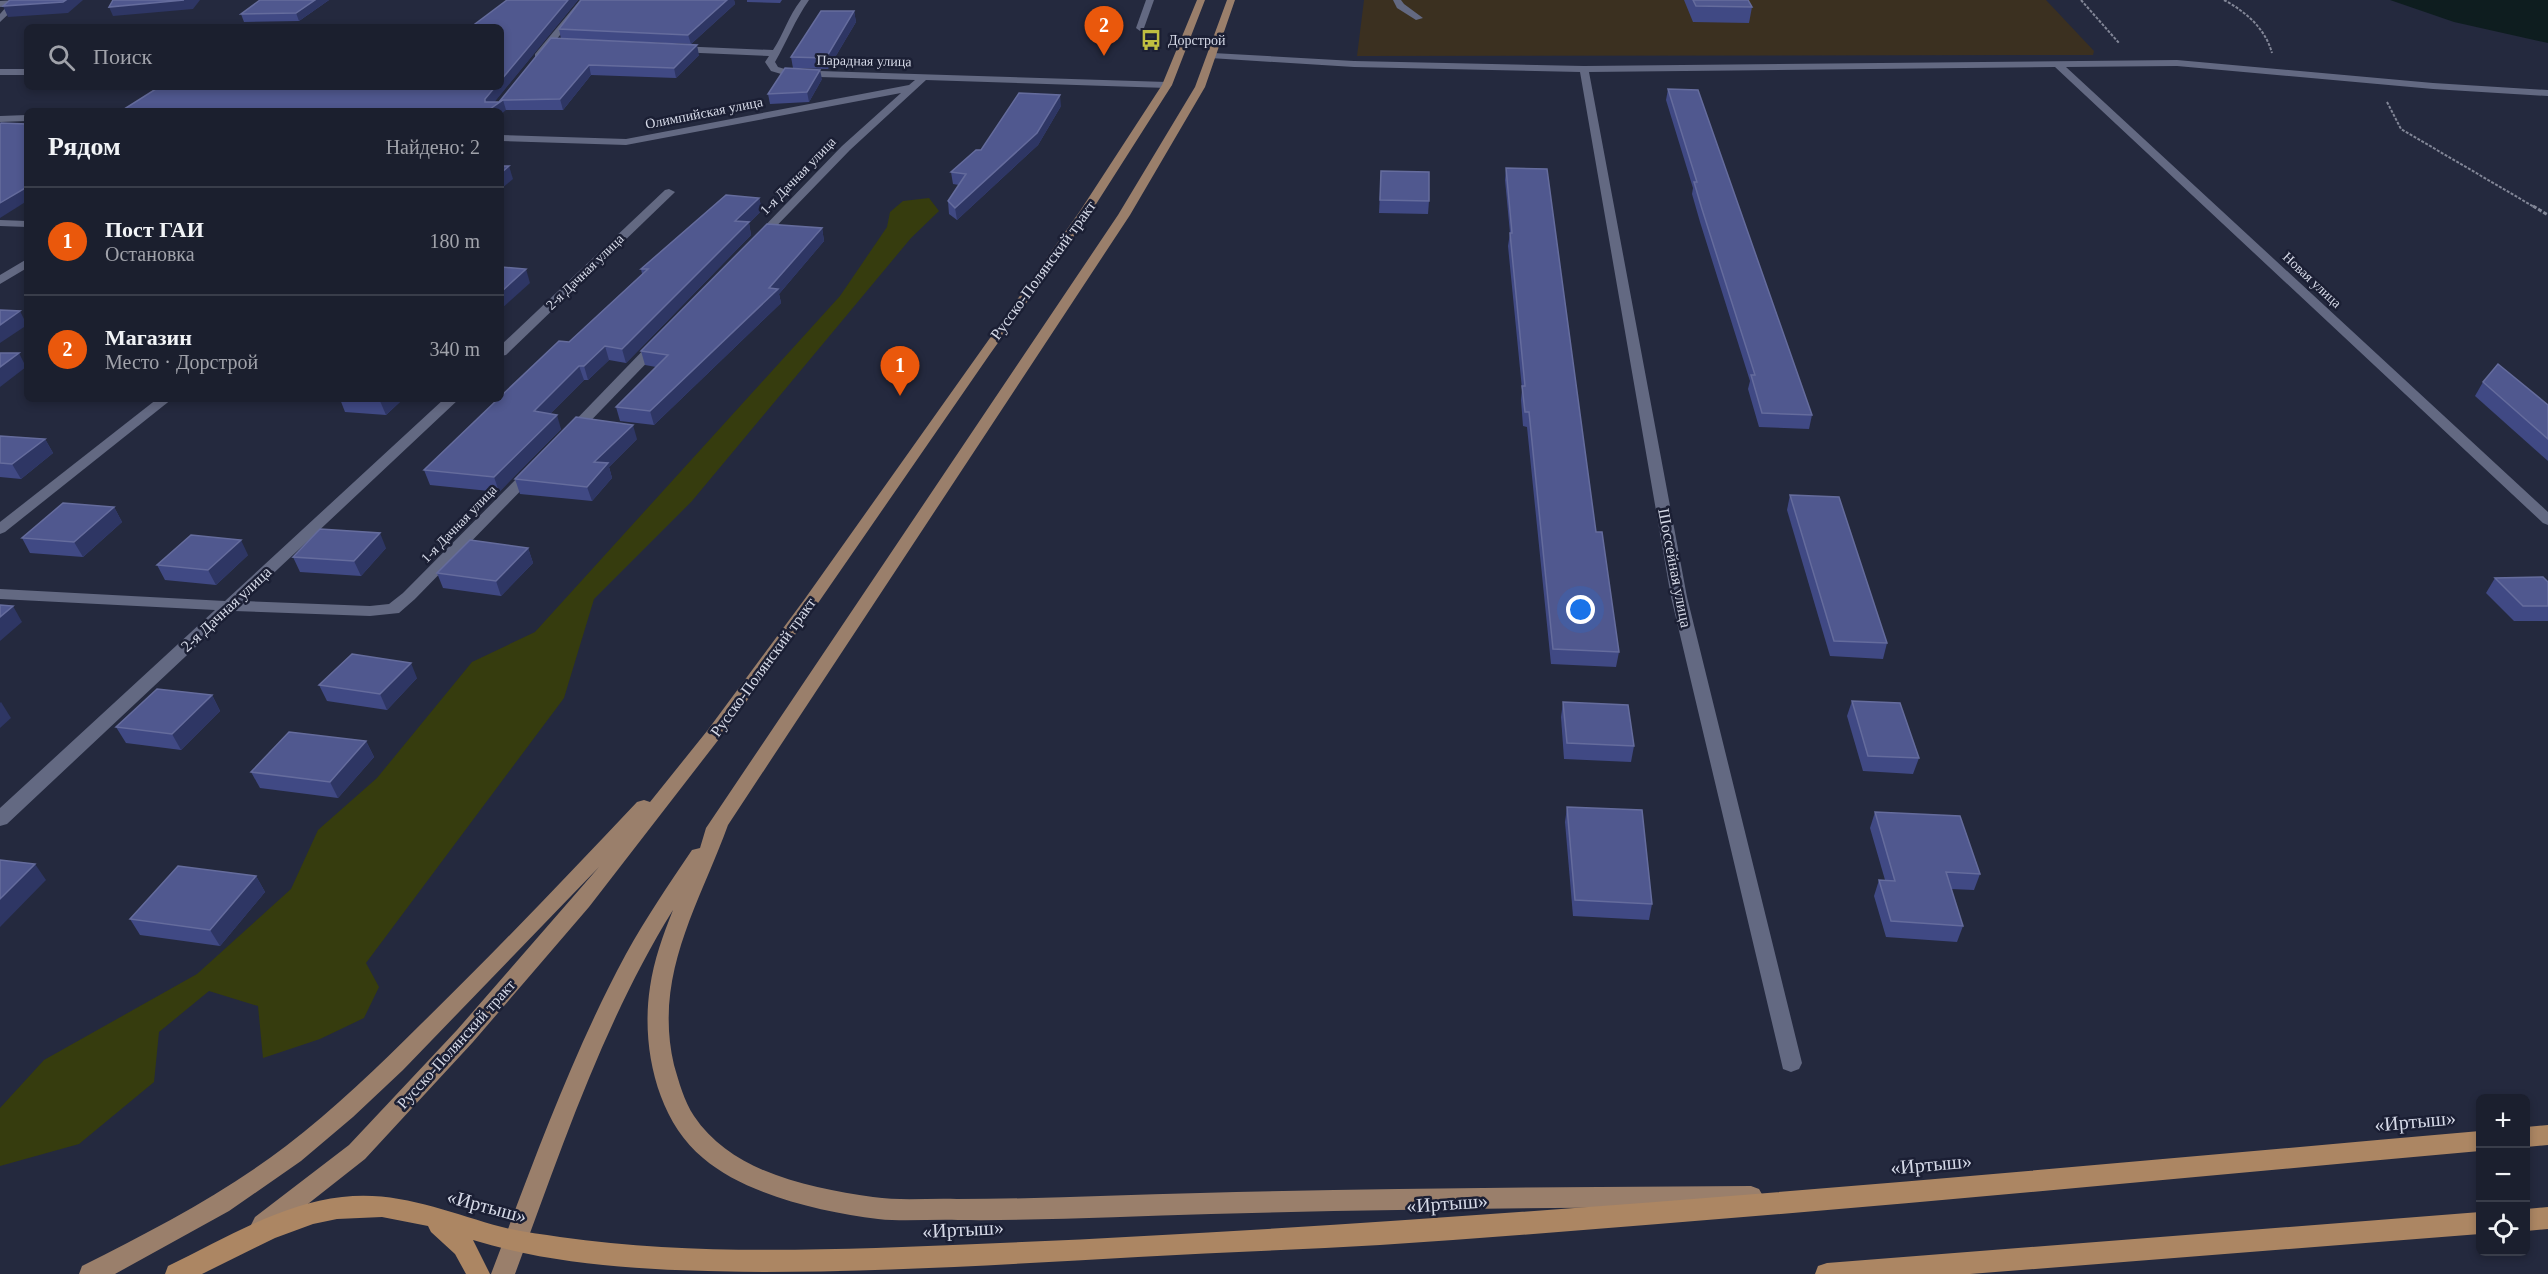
<!DOCTYPE html>
<html lang="ru">
<head>
<meta charset="utf-8">
<style>
  :root { --surface:#1b1f2e; --page:#282c3a; --text:#f1f3f6; --muted:#a0a2aa; --line:#393d4a; --accent:#ea580c }
  body { margin:0; font-family:Georgia,serif; background:var(--page); color:var(--text) }
  .controls { position:absolute; right:18px; bottom:18px; display:grid; overflow:hidden; border-radius:9px; box-shadow:0 3px 9px #0003 }
  .controls button { width:54px; height:54px; display:grid; place-items:center; padding:0; border:0; border-bottom:2px solid var(--line); background:var(--surface); color:var(--text); font:30px sans-serif }
  .you { position:absolute; left:1581px; top:610px; width:21px; height:21px; margin:-15px; border:4px solid #fff; border-radius:50%; background:#1a73e8; box-shadow:0 0 0 9px #1a73e833 }
  .badge { display:grid; place-items:center; width:39px; height:39px; border-radius:50%; background:var(--accent); color:#fff; font-size:20px; font-weight:700 }
  .pin { position:absolute; translate:-50% -50px; filter:drop-shadow(0 2px 3px #0008) }
  .pin::after { content:''; position:absolute; top:32px; width:21px; height:18px; background:inherit; clip-path:polygon(0 0,100% 0,50% 100%) }
  .list { margin:0; padding:0; list-style:none }
  h2 { display:flex; justify-content:space-between; align-items:center; height:78px; margin:0; padding:0 24px; font-size:26px }
  h2 small { font-size:20px; font-weight:400; color:var(--muted) }
  .list li { display:grid; grid-template-columns:39px 1fr auto; gap:18px; align-items:center; box-sizing:border-box; height:108px; padding:0 24px; border-top:2px solid var(--line) }
  .list b { display:block; font-size:22px; white-space:nowrap }
  .list p { margin:0; font-size:20px; white-space:nowrap; color:var(--muted) }
  .list em { font-size:20px; font-style:normal; color:var(--muted) }
  .icon { flex:none; width:33px; height:33px; fill:none; stroke:currentColor; stroke-width:2; stroke-linecap:round; stroke-linejoin:round }
  .map { position:relative; flex:none; width:2548px; height:1274px; overflow:hidden }
  .search { position:absolute; background:var(--surface); box-shadow:0 3px 9px #0003; left:24px; top:24px; width:480px; height:66px; display:flex; align-items:center; gap:15px; box-sizing:border-box; padding:0 21px; border-radius:9px; color:var(--muted); font-size:22px }
  .panel { position:absolute; background:var(--surface); box-shadow:0 3px 9px #0003; left:24px; top:108px; width:480px; height:294px; border-radius:9px }
  .map>svg:first-child { display:block }
  .industrial { fill:#3b3020 }
  .green { fill:#363c0e }
  .water { fill:#0e1d1f }
  .lines { fill:none; stroke-linecap:round; stroke-linejoin:round }
  .path-far1 { stroke:#828697; stroke-width:2; stroke-dasharray:3 1.5; stroke-linecap:butt }
  .path { stroke:#828697; stroke-width:3; stroke-dasharray:4 2; stroke-linecap:butt }
  .service { fill:#636982; fill-rule:evenodd }
  .minor { fill:#636982; fill-rule:evenodd }
  .primary { fill:#9a7f6b; fill-rule:evenodd }
  .trunk { fill:#ac8663; fill-rule:evenodd }
  .wall { fill:#404984 }
  .shaded-wall { fill:#2e3664 }
  .building { fill:#50588f; stroke:#656c9d; stroke-width:1.5 }
  .labels { text-anchor:middle; dominant-baseline:central; stroke-width:5; stroke-linejoin:round; paint-order:stroke }
  .far-poi-label { font-size:14px; fill:#d5d9e7; stroke:#1b1f34; text-anchor:start }
  .far-street-label { font-size:14px; fill:#d5d9e7; stroke:#1b1f34 }
  .street-label { font-size:16px; fill:#d5d9e7; stroke:#1b1f34 }
  .near-street-label { font-size:20px; fill:#d5d9e7; stroke:#1b1f34 }
</style>
</head>
<body>
<div class="map">
<svg width="2548" height="1274" viewBox="0 0 2548 1274">
  <rect width="100%" height="100%" fill="#24293e"/>
  <polygon class="industrial" points="1364,0 2046,0 2094,51 2093,55 1357,56"/>
  <polygon class="green" points="929,198 939,211 911,238 692,501 594,599 564,698 366,963 379,987 364,1018 320,1039 263,1058 258,1006 209,991 159,1032 154,1082 79,1144 0,1166 0,1108 44,1060 197,974 291,889 318,830 377,778 472,662 535,632 840,296 887,227 890,212 903,201"/>
  <polygon class="water" points="2390,0 2548,0 2548,43 2454,22"/>
  <g class="lines">
    <g class="path-far1">
      <polyline points="2081,0 2119,43"/>
      <path d="M 2224,0 C 2246,12 2265,28 2272,53"/>
      <polyline points="2387,102 2401,129 2536,208"/>
    </g>
    <polyline class="path" points="2533,206 2548,215"/>
    <polygon class="service" points="1393,0 1401,0 1404,4 1423,18 1416,20 1397,8"/>
    <g class="minor">
      <polygon points="17,0 54,0 50,3 18,5 0,22 0,14 7,6 0,7 0,1"/>
      <polygon points="580,0 589,0 541,58 535,58 535,54"/>
      <path d="M 801,0 L 809,0 C 795,20 787,41 775,62 L 778,67 L 788,70 L 1167,82 L 1172,85 L 1167,88 L 926,80 L 850,150 L 762,241 L 758,242 L 752,239 L 754,237 L 842,146 L 901,93 L 626,145 L 501,141 L 501,135 L 626,139 L 909,85 L 915,80 L 788,76 L 771,71 L 765,62 L 769,56 L 677,52 L 672,49 L 677,46 L 773,50 C 784,33 788,17 801,0 Z"/>
      <polygon points="1146,0 1154,0 1144,28 1140,31 1136,28"/>
      <polygon points="1213,53 1354,61 1584,66 2177,60 2433,83 2548,90 2548,96 2433,89 2177,66 2066,67 2548,512 2548,525 2543,523 2055,67 1589,72 1687,597 1802,1063 1799,1069 1791,1072 1783,1069 1671,597 1580,72 1354,67 1210,58 1210,54"/>
      <rect x="0" y="69" width="27" height="6"/>
      <polygon points="27,115 27,121 0,122 0,116"/>
      <polygon points="669,189 675,192 673,194 506,355 501,356 501,345 665,190"/>
      <polygon points="0,220 27,221 27,227 0,226"/>
      <polygon points="27,259 27,268 0,284 0,275"/>
      <polygon points="657,340 662,341 663,344 662,347 576,436 566,436 564,433 566,430 652,341"/>
      <polygon points="157,399 172,399 5,532 0,534 0,522"/>
      <polygon points="444,399 459,399 244,601 370,606 389,604 403,593 528,467 538,467 540,470 538,473 415,599 399,613 370,616 234,611 7,824 0,826 0,808 215,610 0,599 0,589 225,601"/>
    </g>
    <g class="primary">
      <path d="M 1197,0 L 1205,0 L 1172,85 L 1091,212 L 990,354 L 816,606 L 719,739 L 589,907 L 473,1042 L 365,1159 L 271,1233 L 263,1236 L 255,1233 L 251,1225 L 255,1217 L 349,1145 L 457,1030 L 599,867 L 403,1070 L 353,1117 L 301,1161 L 229,1211 L 115,1274 L 79,1274 L 82,1266 C 153,1230 223,1194 286,1146 C 334,1109 378,1067 421,1024 C 495,952 566,877 637,802 L 644,800 L 650,802 L 707,731 L 804,600 L 1080,211 L 1162,85 Z"/>
      <path d="M 1227,0 L 1235,0 L 1205,87 L 1130,215 L 728,825 C 699,905 653,975 674,1065 C 679,1082 684,1101 694,1116 C 732,1173 810,1188 873,1197 C 901,1201 929,1198 957,1199 C 1038,1199 1119,1195 1200,1193 C 1384,1188 1567,1187 1751,1186 L 1759,1189 L 1763,1196 L 1759,1203 L 1751,1206 C 1571,1208 1391,1209 1211,1214 C 1126,1216 1042,1221 958,1220 C 931,1219 904,1222 878,1219 C 822,1212 746,1195 703,1158 C 656,1119 641,1045 650,987 C 654,960 663,935 673,910 C 603,1023 561,1150 515,1274 L 491,1274 C 532,1166 571,1056 626,954 C 646,918 669,884 692,850 L 700,848 L 706,828 L 1118,215 L 1195,87 Z"/>
    </g>
    <g class="trunk">
      <polygon points="2548,1125 2548,1145 2526,1147 2526,1127"/>
      <path d="M 2480,1131 L 2480,1151 C 2114,1184 1747,1220 1380,1245 C 1300,1250 1219,1252 1138,1257 C 1013,1264 888,1272 764,1272 C 667,1271 566,1269 473,1240 L 490,1274 L 466,1274 L 455,1254 L 431,1232 L 428,1226 L 382,1217 L 337,1219 L 313,1224 L 275,1238 L 202,1274 L 165,1274 L 168,1266 C 224,1239 280,1204 342,1197 C 399,1190 449,1213 502,1227 C 521,1232 541,1234 560,1237 C 664,1252 771,1251 876,1248 C 1412,1229 1946,1178 2480,1131 Z"/>
      <polygon points="2548,1207 2548,1229 2526,1231 2526,1209"/>
      <polygon points="2480,1212 2480,1234 1970,1274 1815,1274 1818,1266 1827,1263"/>
    </g>
  </g>
  <g class="wall">
    <polygon points="260,0 329,0 299,21 244,22 241,14"/>
    <polygon points="507,0 578,0 494,102 499,102 551,38 699,55 676,78 591,75 563,110 121,111 501,87"/>
    <polygon points="581,0 734,0 735,4 691,44 561,39 559,29"/>
    <polygon points="747,0 782,0 780,3 747,2"/>
    <polygon points="1684,0 1748,0 1752,7 1749,23 1693,22"/>
    <polygon points="854,11 856,22 828,69 793,68 791,57"/>
    <polygon points="822,79 809,102 770,104 768,94"/>
    <polygon points="1668,89 1812,415 1809,429 1759,427 1748,389 1750,381 1700,222 1692,194 1693,188 1666,100"/>
    <polygon points="1061,106 1038,145 957,220 949,214 948,201 959,185 953,184 951,172 981,150"/>
    <polygon points="1506,168 1596,532 1619,652 1616,667 1551,664 1527,427 1523,426 1521,400 1522,389 1508,246 1510,233 1505,180"/>
    <polygon points="1381,171 1429,201 1428,214 1379,213"/>
    <polygon points="759,198 762,210 749,223 751,235 626,363 609,360 588,380 584,380 550,414 561,429 499,492 430,485 424,470 569,342 642,274 641,269"/>
    <polygon points="822,228 824,241 779,294 781,303 654,425 620,421 616,407 656,367 645,365 641,351"/>
    <polygon points="2483,382 2548,405 2548,461 2475,396"/>
    <polygon points="340,399 403,399 386,415 345,412"/>
    <polygon points="0,436 45,439 53,453 21,479 0,477"/>
    <polygon points="637,439 609,467 612,478 592,501 520,494 515,479"/>
    <polygon points="1790,495 1887,643 1883,659 1830,656 1787,510"/>
    <polygon points="114,507 122,522 83,557 30,553 22,538"/>
    <polygon points="386,548 361,576 300,572 293,557"/>
    <polygon points="528,548 533,563 501,596 443,588 437,573"/>
    <polygon points="248,555 216,585 165,580 157,565"/>
    <polygon points="2495,578 2548,582 2548,621 2514,621 2486,593"/>
    <polygon points="417,678 387,710 327,701 319,685"/>
    <polygon points="212,695 220,711 181,750 126,743 116,727"/>
    <polygon points="1852,701 1919,758 1913,774 1863,771 1847,716"/>
    <polygon points="1563,702 1634,746 1631,762 1564,759 1561,717"/>
    <polygon points="366,741 374,757 338,798 260,788 251,772"/>
    <polygon points="1567,807 1652,904 1649,920 1573,916 1565,822"/>
    <polygon points="1875,812 1980,874 1974,890 1951,889 1963,926 1957,942 1886,937 1874,896 1879,880 1885,880 1870,828"/>
    <polygon points="256,876 265,892 220,946 140,935 130,919"/>
  </g>
  <g class="shaded-wall">
    <polygon points="66,0 83,0 68,13 8,17 3,6"/>
    <polygon points="184,0 200,0 193,9 113,16 109,7"/>
    <polygon points="315,0 329,0 299,21 296,13"/>
    <polygon points="568,0 578,0 488,110 503,100 506,110 501,114 501,111 487,111 485,99 495,87 501,87 501,80"/>
    <polygon points="727,0 734,0 735,4 691,44 688,35"/>
    <polygon points="854,11 856,22 828,69 826,58"/>
    <polygon points="697,45 699,55 676,78 674,68"/>
    <polygon points="589,65 591,75 563,110 560,99"/>
    <polygon points="820,70 822,79 809,102 807,92"/>
    <polygon points="1060,95 1061,106 1038,145 957,220 955,208"/>
    <polygon points="509,166 513,179 501,189 501,173"/>
    <polygon points="27,187 27,201 0,218 0,203"/>
    <polygon points="759,198 762,210 749,223 751,235 626,363 622,349 735,221"/>
    <polygon points="822,228 824,241 779,294 781,303 654,425 650,411 769,288"/>
    <polygon points="526,269 530,283 501,309 501,292"/>
    <polygon points="20,311 27,325 0,343 0,325"/>
    <polygon points="605,346 609,360 588,380 584,366"/>
    <polygon points="19,353 26,367 0,387 0,367"/>
    <polygon points="579,366 584,380 538,426 534,411"/>
    <polygon points="382,399 403,399 386,415 380,401"/>
    <polygon points="557,415 561,429 499,492 494,477"/>
    <polygon points="633,425 637,439 609,467 612,478 592,501 587,487 594,462"/>
    <polygon points="45,439 53,453 21,479 12,464"/>
    <polygon points="114,507 122,522 83,557 74,542"/>
    <polygon points="380,533 386,548 361,576 354,561"/>
    <polygon points="241,540 248,555 216,585 208,570"/>
    <polygon points="528,548 533,563 501,596 496,581"/>
    <polygon points="13,606 22,622 0,641 0,617"/>
    <polygon points="411,663 417,678 387,710 380,694"/>
    <polygon points="212,695 220,711 181,750 172,734"/>
    <polygon points="1,702 11,718 0,728 0,703"/>
    <polygon points="366,741 374,757 338,798 330,782"/>
    <polygon points="35,864 46,880 0,927 0,899"/>
    <polygon points="256,876 265,892 220,946 210,930"/>
  </g>
  <g class="building">
    <polygon points="10,0 66,0 63,2 3,6"/>
    <polygon points="113,0 184,0 109,7"/>
    <polygon points="260,0 315,0 296,13 241,14"/>
    <polygon points="507,0 568,0 501,80 501,27 471,27"/>
    <polygon points="581,0 727,0 688,35 559,29"/>
    <polygon points="1693,0 1748,0 1752,7 1696,6"/>
    <polygon points="821,11 854,11 826,58 791,57"/>
    <polygon points="551,38 697,45 674,68 589,65 560,99 503,100 487,111 121,111 159,87 495,87 485,99 485,102 499,102"/>
    <polygon points="785,68 820,70 807,92 768,94"/>
    <polygon points="1668,89 1698,90 1812,415 1762,413 1751,375 1755,375 1702,209 1694,182 1697,182"/>
    <polygon points="1019,93 1060,95 1037,133 955,208 948,201 966,174 951,172 976,150 981,150"/>
    <polygon points="1,123 27,124 27,187 0,203 0,124"/>
    <polygon points="501,166 509,166 501,173"/>
    <polygon points="1506,168 1547,169 1596,532 1602,532 1619,652 1553,649 1529,412 1525,412 1522,386 1525,386 1510,233 1512,233"/>
    <polygon points="1381,171 1429,172 1429,201 1380,200"/>
    <polygon points="726,195 759,198 735,221 749,222 622,349 605,346 584,366 579,366 534,411 557,415 494,477 424,470 498,399 501,399 501,396 559,341 569,342 648,269 641,269"/>
    <polygon points="767,224 822,228 769,288 778,289 650,411 616,407 668,355 641,351"/>
    <polygon points="501,267 526,269 501,292"/>
    <polygon points="0,310 20,311 0,325"/>
    <polygon points="0,353 19,353 0,367"/>
    <polygon points="2498,364 2548,405 2548,439 2483,382"/>
    <polygon points="358,399 382,399 380,401"/>
    <polygon points="576,417 633,425 594,462 608,463 587,487 515,479"/>
    <polygon points="0,436 45,439 12,464 0,463"/>
    <polygon points="1790,495 1839,497 1887,643 1834,641"/>
    <polygon points="63,503 114,507 74,542 22,538"/>
    <polygon points="320,529 380,533 354,561 293,557"/>
    <polygon points="191,535 241,540 208,570 157,565"/>
    <polygon points="470,540 528,548 496,581 437,573"/>
    <polygon points="2543,577 2548,582 2548,606 2523,606 2495,578"/>
    <polygon points="0,605 13,606 0,617"/>
    <polygon points="352,654 411,663 380,694 319,685"/>
    <polygon points="157,689 212,695 172,734 116,727"/>
    <polygon points="1852,701 1900,703 1919,758 1868,756"/>
    <polygon points="1563,702 1628,705 1634,746 1567,743"/>
    <polygon points="289,732 366,741 330,782 251,772"/>
    <polygon points="1567,807 1642,810 1652,904 1575,900"/>
    <polygon points="1875,812 1960,816 1980,874 1946,872 1963,926 1891,921 1879,880 1895,881"/>
    <polygon points="0,860 35,864 0,899"/>
    <polygon points="178,866 256,876 210,930 130,919"/>
  </g>
  <defs>
    <symbol id="bus-bare" viewBox="-9 -9 18 18"><path d="M-5-6H5V4H4V6H2V4H-2V6H-4V4H-5ZM-3.5-4V0h7V-4ZM-3.5 1.2v1.5H-2V1.2ZM2 1.2v1.5H3.5V1.2Z" fill="#bfbe41" stroke="#1b1f34" stroke-width="2.5" paint-order="stroke"/></symbol>
  </defs>
  <g fill-rule="evenodd">
    <use href="#bus-bare" x="1136" y="25" width="30" height="30"/>
  </g>
  <g class="labels">
    <g class="far-poi-label">
      <text x="1168" y="40">Дорстрой</text>
    </g>
    <g class="far-street-label">
      <text transform="translate(864 61) rotate(1)">Парадная улица</text>
      <text transform="translate(704 113) rotate(-11)">Олимпийская улица</text>
      <text transform="translate(798 176) rotate(-46)">1-я Дачная улица</text>
      <text transform="translate(585 272) rotate(-44)">2-я Дачная улица</text>
      <text transform="translate(2312 280) rotate(43)">Новая улица</text>
      <text transform="translate(459 524) rotate(-46)">1-я Дачная улица</text>
    </g>
    <g class="street-label">
      <text transform="translate(1043 270) rotate(-54)">Русско-Полянский тракт</text>
      <text transform="translate(1675 568) rotate(79)">Шоссейная улица</text>
      <text transform="translate(226 609) rotate(-43)">2-я Дачная улица</text>
      <text transform="translate(763 667) rotate(-54)">Русско-Полянский тракт</text>
      <text transform="translate(456 1044) rotate(-48)">Русско-Полянский тракт</text>
    </g>
    <g class="near-street-label">
      <text transform="translate(2415 1121) rotate(-5)">«Иртыш»</text>
      <text transform="translate(1931 1164) rotate(-5)">«Иртыш»</text>
      <text transform="translate(1447 1203) rotate(-4)">«Иртыш»</text>
      <text transform="translate(487 1206) rotate(15)">«Иртыш»</text>
      <text transform="translate(963 1229) rotate(-3)">«Иртыш»</text>
    </g>
  </g>
</svg>
<div class="controls">
<button>+</button>
<button>−</button>
<button><svg class="icon" aria-label="locate" viewBox="0 0 24 24"><circle cx="12" cy="12" r="6"/><path d="M12 2v4M12 18v4M2 12h4M18 12h4"/></svg></button>
</div>
<div class="you"></div>
<div class="pin badge" style="left:900px;top:396px">1</div>
<div class="pin badge" style="left:1104px;top:56px">2</div>
<div class="search"><svg class="icon" aria-label="search" viewBox="0 0 24 24"><circle cx="10" cy="10" r="6"/><path d="M15 15l6 6"/></svg>Поиск</div>
<section class="panel">
<h2>Рядом<small>Найдено: 2</small></h2>
<ul class="list">
<li><span class="badge">1</span><div><b>Пост ГАИ</b><p>Остановка</p></div><em>180 m</em></li>
<li><span class="badge">2</span><div><b>Магазин</b><p>Место · Дорстрой</p></div><em>340 m</em></li>
</ul>
</section>
</div>
</body>
</html>
